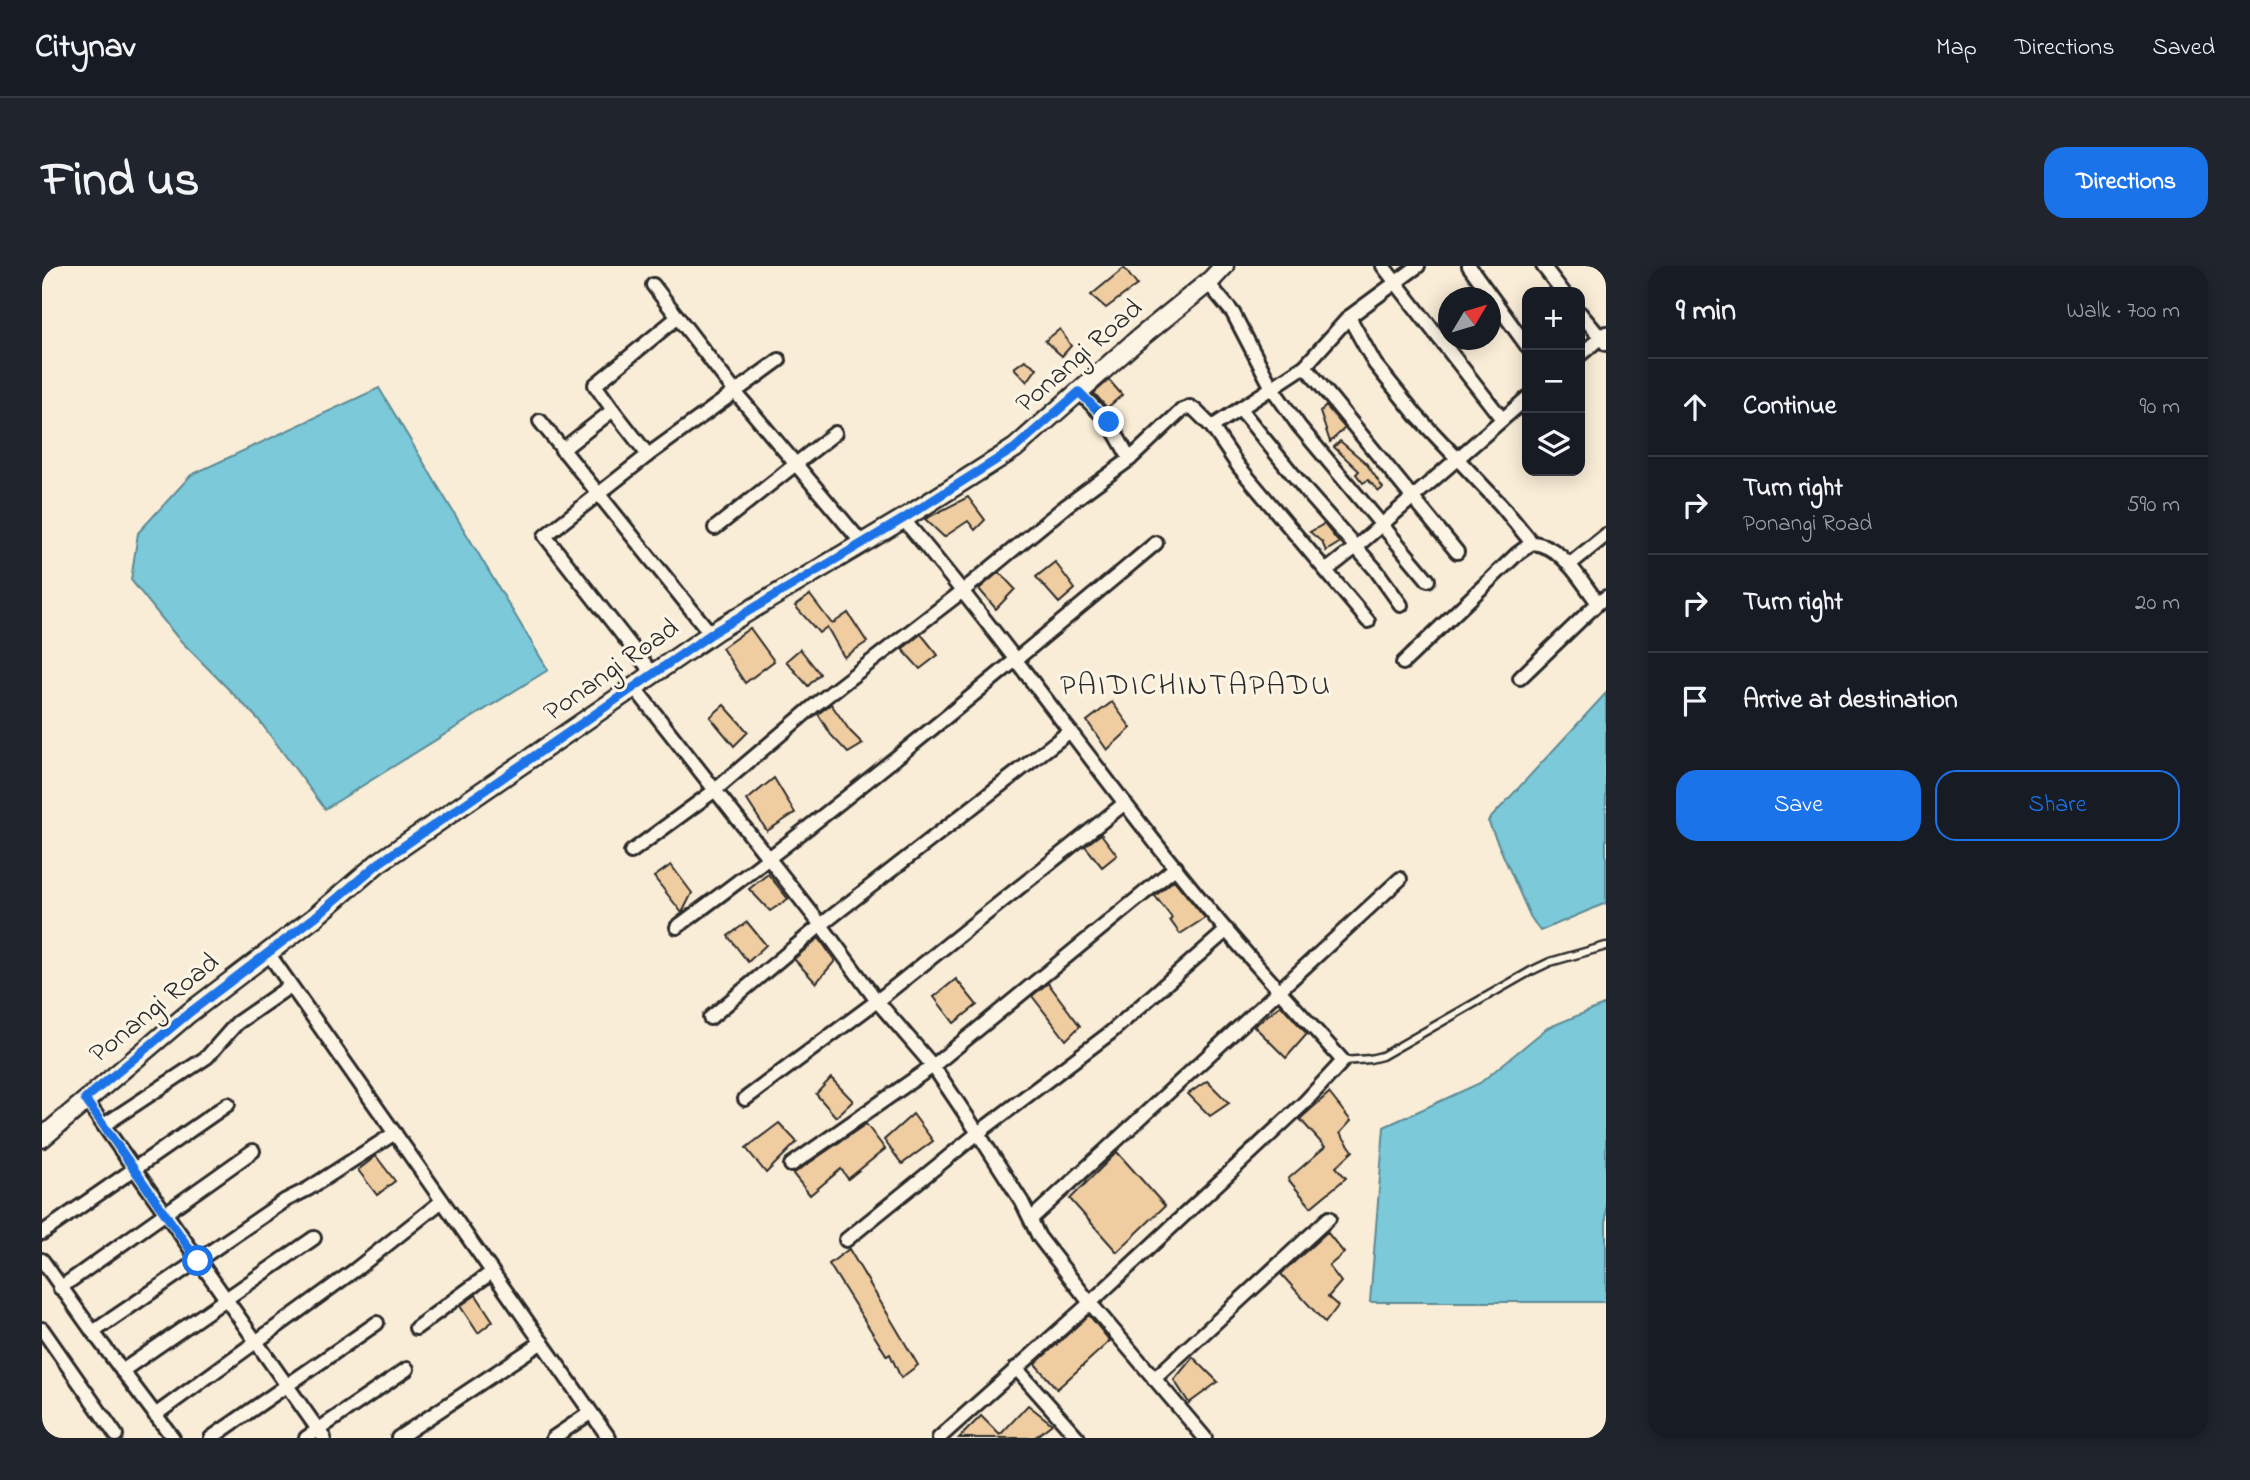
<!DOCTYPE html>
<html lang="en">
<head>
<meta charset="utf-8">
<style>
  :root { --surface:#171b24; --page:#20242c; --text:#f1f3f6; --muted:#9ea1a6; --line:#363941; --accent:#1a73e8 }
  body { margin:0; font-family:"Indie Flower",sans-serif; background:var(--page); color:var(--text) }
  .controls { position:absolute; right:21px; top:21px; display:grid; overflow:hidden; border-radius:14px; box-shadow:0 4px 18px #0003 }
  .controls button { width:63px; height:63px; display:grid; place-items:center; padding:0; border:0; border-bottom:2px solid var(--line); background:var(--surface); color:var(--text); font:35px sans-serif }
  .compass { position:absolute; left:1396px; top:21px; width:63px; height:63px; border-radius:50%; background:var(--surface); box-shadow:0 4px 18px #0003; rotate:52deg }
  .stop { position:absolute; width:21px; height:21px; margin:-16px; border:5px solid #1a73e8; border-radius:50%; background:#fff }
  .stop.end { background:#1a73e8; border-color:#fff; box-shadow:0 2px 7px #0008 }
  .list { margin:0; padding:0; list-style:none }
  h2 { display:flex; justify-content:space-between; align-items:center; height:91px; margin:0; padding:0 28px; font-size:30px }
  h2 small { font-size:23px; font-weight:400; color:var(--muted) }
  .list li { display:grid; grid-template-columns:46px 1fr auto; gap:21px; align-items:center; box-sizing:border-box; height:98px; padding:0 28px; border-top:2px solid var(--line) }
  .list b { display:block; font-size:26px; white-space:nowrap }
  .list p { margin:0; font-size:23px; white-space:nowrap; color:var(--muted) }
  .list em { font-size:23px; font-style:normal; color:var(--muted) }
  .actions { display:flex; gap:14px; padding:21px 28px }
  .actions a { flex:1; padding:16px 0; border:2px solid var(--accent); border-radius:21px; text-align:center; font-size:24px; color:var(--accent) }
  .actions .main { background:var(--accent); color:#fff }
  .icon { flex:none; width:38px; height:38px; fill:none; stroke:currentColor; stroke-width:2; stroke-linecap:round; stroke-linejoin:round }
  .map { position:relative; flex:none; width:1564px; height:1172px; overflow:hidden; border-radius:21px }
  header { display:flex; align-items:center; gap:42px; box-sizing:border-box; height:98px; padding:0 35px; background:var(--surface); border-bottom:2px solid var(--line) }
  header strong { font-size:33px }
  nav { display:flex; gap:38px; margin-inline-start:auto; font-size:24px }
  .intro { display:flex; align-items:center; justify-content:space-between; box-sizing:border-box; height:168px; padding:0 42px }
  h1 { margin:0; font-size:49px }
  .button { padding:18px 32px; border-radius:21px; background:var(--accent); color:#fff; font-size:24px; font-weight:700 }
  main { display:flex; gap:42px; padding:0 42px }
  aside { flex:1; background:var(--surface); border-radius:21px; box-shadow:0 4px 18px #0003 }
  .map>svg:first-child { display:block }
  .water { fill:#7cc9da; stroke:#5c8a94; stroke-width:2 }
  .building { fill:#f0cda1; stroke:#2b2b2b; stroke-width:2 }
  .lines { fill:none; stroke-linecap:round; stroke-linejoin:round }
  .lane-casing { stroke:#2b2b2b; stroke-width:11 }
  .street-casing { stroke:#2b2b2b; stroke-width:18 }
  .secondary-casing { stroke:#2b2b2b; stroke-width:23 }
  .lane { stroke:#fcf5e5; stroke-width:6 }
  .street { stroke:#fcf5e5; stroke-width:12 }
  .secondary { stroke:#fcf5e5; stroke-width:18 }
  .route { stroke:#1a73e8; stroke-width:9 }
  .labels { text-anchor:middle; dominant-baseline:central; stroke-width:6; stroke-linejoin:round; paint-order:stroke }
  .street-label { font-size:28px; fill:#2b2b2b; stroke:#fcf5e5 }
  .neighbourhood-label { font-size:30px; letter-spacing:2px; fill:#2b2b2b; stroke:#fcf5e5 }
</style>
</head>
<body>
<header>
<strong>Citynav</strong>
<nav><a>Map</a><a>Directions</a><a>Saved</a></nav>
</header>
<div class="intro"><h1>Find us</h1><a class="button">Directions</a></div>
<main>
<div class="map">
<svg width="1564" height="1172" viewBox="0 0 1564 1172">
  <rect width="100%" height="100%" fill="#faedd7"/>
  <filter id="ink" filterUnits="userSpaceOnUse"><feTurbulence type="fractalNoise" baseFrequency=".0143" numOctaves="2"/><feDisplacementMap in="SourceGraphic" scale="14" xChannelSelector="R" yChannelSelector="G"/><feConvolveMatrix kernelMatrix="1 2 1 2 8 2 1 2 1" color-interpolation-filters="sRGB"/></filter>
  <g filter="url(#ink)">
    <g class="water">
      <polygon points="337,122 506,404 283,543 216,453 135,371 89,314 96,267 149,209"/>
      <polygon points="1564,427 1564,637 1498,665 1488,650 1446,555"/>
      <polygon points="1564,738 1564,1036 1328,1036 1342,861 1438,817 1505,762"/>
    </g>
    <g class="building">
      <polygon points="1082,2 1095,19 1064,42 1049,29"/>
      <polygon points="1018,63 1029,80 1020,90 1003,75"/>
      <polygon points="983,94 995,102 985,116 972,102"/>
      <polygon points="1067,114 1080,129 1065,142 1052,127"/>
      <polygon points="1284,140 1303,162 1288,176 1278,146"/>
      <polygon points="1298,175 1324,197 1341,222 1337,225 1326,214 1321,217 1314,208 1317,205 1292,181"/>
      <polygon points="926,231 943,254 933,264 926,255 902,271 883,253"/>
      <polygon points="1282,258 1297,277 1284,285 1280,276 1268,266"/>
      <polygon points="1013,296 1033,323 1017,337 994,311"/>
      <polygon points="957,306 973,323 954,343 937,323"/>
      <polygon points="768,329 790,358 806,347 825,376 802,391 785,361 777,367 753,340"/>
      <polygon points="708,362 732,395 703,417 680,382"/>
      <polygon points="879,368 896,389 878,403 860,383"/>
      <polygon points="758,383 778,408 766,420 744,395"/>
      <polygon points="1070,436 1089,462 1065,484 1045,455"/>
      <polygon points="789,438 808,465 821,478 806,487 789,469 776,448"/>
      <polygon points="682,439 706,466 692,480 668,451"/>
      <polygon points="732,512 753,547 725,565 705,534"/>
      <polygon points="1059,568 1075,589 1060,601 1043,580"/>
      <polygon points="629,599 650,627 640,647 612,611"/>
      <polygon points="726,608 746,633 728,645 707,623"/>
      <polygon points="1132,614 1163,652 1138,668 1128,654 1130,652 1113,630"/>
      <polygon points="705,656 724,679 706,696 686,670"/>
      <polygon points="777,672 793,695 774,717 752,693"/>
      <polygon points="914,713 935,739 912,757 892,731"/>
      <polygon points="1006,717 1038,760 1024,774 990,730"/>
      <polygon points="1239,739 1265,768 1244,792 1212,760"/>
      <polygon points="789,812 811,835 794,851 774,828"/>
      <polygon points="1165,815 1187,837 1168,850 1146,828"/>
      <polygon points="1287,827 1309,855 1298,867 1311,885 1294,901 1304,912 1269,941 1246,913 1283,881 1258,853"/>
      <polygon points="871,848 891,875 860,898 842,874"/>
      <polygon points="737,857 755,876 724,907 704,882"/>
      <polygon points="824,858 843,883 806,913 799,903 768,929 751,908"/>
      <polygon points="1075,886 1123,940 1075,986 1028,933"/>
      <polygon points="334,890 353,915 335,929 316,904"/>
      <polygon points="1285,966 1302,987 1287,1000 1299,1016 1286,1031 1296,1040 1283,1057 1239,1008"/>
      <polygon points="807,983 876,1099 859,1112 848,1088 845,1090 787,998"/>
      <polygon points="434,1029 451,1055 436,1067 418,1040"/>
      <polygon points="1047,1049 1068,1075 1015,1123 993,1098"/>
      <polygon points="1151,1091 1176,1116 1147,1137 1132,1114"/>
      <polygon points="986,1139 1010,1158 992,1172 917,1172 939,1150 958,1169"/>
    </g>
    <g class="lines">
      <defs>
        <polyline id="lane" points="1301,795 1328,793 1340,790 1489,705 1508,696 1564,680"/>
        <g id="street">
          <polyline points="1341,0 1460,153"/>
          <polyline points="1427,0 1485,80"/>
          <polyline points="1501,0 1521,26"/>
          <polyline points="1166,17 1191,47 1230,122 1257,160 1386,314"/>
          <polyline points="611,19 694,127 820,277"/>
          <polyline points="1538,47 1564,78"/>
          <polyline points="1307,51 1333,98 1375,150 1459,239 1490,277"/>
          <polyline points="1538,89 1564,67"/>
          <polyline points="1263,100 1415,286"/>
          <polyline points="1037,126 1067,156 1088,193 1140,144 1148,141 1154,145 1170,161"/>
          <polyline points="1198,143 1266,227 1334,304 1359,339"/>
          <polyline points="571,144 553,119 636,51"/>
          <polyline points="498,155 669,368"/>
          <polyline points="520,184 571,144 606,189"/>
          <path d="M 861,253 C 974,386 1072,531 1184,664 C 1222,709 1262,751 1301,795 L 1262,837 L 1048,1037 L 897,1172"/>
          <polyline points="673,262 793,167"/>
          <polyline points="1527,299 1564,269"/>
          <polyline points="1285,304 1314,281 1485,132"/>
          <polyline points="1326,355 1197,201 1170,161 1263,100 1307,51 1376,0"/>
          <path d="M 1361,397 L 1475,288 L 1490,277 C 1520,279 1539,315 1556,337 L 1564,331"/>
          <polyline points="611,408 503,270 606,189 737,94"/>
          <polyline points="1478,412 1556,337"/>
          <polyline points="592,421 779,659 835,735 891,800 936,867 980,936 997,971 1048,1037 1163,1172"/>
          <polyline points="589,586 672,525 773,439 922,324 1024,240 1088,193"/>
          <path d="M 635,661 C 800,540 957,408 1114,277"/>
          <polyline points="226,687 567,1172"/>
          <polyline points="668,752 779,659 1028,465"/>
          <polyline points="43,833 282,1172"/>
          <polyline points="703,833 835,735 1083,537"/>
          <polyline points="62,859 165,791 195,757 248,720"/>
          <polyline points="749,899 891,800 1134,601"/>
          <polyline points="989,953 1358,613"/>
          <polyline points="0,967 186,838"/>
          <polyline points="804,974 936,867 1068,767 1185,664"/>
          <polyline points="0,994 51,1066 131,1172"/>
          <polyline points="18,1022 211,885"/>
          <polyline points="374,1062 450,1006"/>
          <polyline points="0,1063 74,1169"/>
          <polyline points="51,1066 244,934 266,923 353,867"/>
          <polyline points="974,1102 1036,1172"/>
          <polyline points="80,1105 272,972"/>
          <polyline points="1112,1113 1287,952"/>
          <polyline points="113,1149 313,1004 400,935"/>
          <polyline points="169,1172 335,1057"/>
          <polyline points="264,1172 365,1103"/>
          <polyline points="356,1172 500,1076"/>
          <polyline points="511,1172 548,1147"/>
        </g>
        <polyline id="secondary" points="0,872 147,747 273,651 336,597 675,364 861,253 973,182 1094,75 1169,14 1182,0"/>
      </defs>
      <use href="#lane" class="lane-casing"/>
      <use href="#street" class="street-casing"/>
      <use href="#secondary" class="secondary-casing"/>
      <use href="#lane" class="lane"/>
      <use href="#street" class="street"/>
      <use href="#secondary" class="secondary"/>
    </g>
  </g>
  <g class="lines" filter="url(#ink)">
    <polyline class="route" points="156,995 43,833 147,747 273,651 337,597 675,364 861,253 973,182 1037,126 1067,156"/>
  </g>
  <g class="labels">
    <g class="street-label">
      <text transform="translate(1038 91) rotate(-41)">Ponangi Road</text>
      <text transform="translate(570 405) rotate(-35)">Ponangi Road</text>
      <text transform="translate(113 743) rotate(-39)">Ponangi Road</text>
    </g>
    <g class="neighbourhood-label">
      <text x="1154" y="421">PAIDICHINTAPADU</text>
    </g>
  </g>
</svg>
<div class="controls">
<button>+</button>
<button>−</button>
<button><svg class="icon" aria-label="layers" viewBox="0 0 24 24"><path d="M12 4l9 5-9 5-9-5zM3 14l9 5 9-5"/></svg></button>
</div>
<svg class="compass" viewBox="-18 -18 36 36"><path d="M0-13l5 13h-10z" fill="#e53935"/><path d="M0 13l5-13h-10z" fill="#9ea1a6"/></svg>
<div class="stop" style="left:156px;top:995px"></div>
<div class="stop end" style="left:1067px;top:156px"></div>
</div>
<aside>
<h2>9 min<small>Walk · 700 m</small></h2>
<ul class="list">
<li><svg class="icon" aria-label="ahead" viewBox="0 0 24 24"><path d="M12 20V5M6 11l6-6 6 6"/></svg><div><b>Continue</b></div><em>90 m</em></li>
<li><svg class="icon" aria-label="right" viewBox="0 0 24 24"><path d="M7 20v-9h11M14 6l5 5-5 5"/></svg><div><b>Turn right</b><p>Ponangi Road</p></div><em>590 m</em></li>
<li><svg class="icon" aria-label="right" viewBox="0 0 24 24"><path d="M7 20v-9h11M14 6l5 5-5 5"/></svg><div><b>Turn right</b></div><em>20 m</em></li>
<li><svg class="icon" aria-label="arrive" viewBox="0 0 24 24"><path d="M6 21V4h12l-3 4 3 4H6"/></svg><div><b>Arrive at destination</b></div></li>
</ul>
<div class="actions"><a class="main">Save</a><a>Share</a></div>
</aside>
</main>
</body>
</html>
